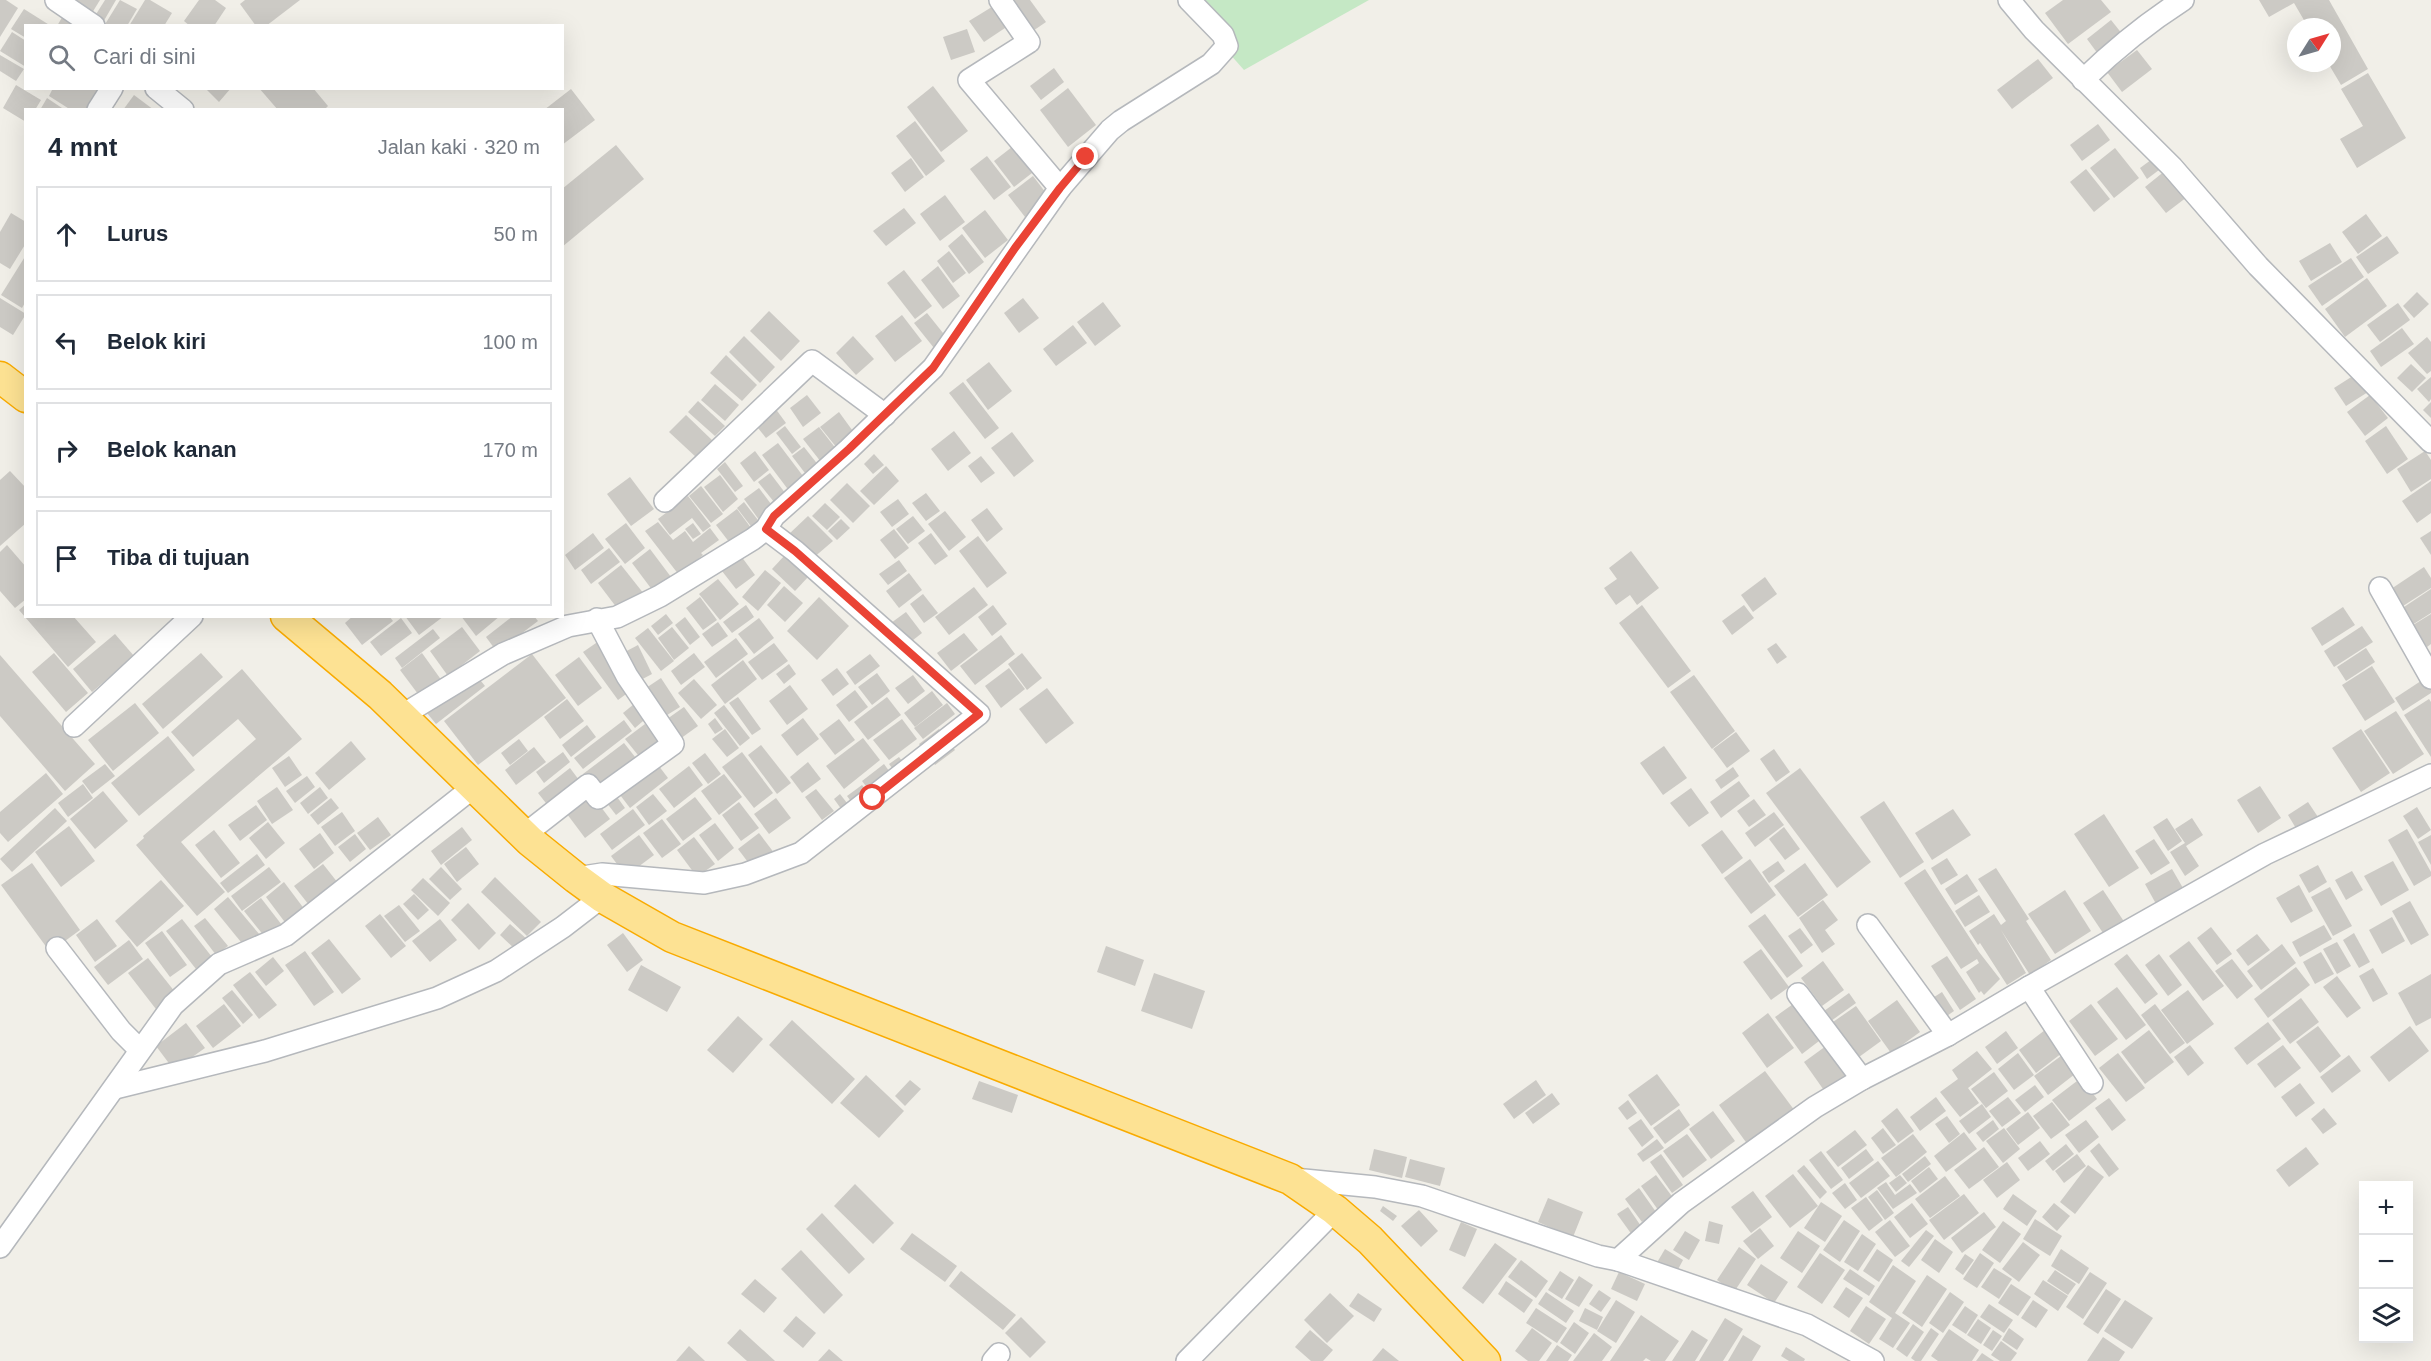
<!DOCTYPE html>
<html lang="id">
<head>
<meta charset="utf-8">
<style>
  :root { --surface:#fff; --page:#f6f6f7; --text:#1f2937; --muted:#747a83; --line:#e0e1e3 }
  body { margin:0; font-family:Helvetica,sans-serif; background:var(--page); color:var(--text) }
  .controls { position:absolute; right:18px; bottom:18px; display:grid; overflow:hidden; border-radius:0px; box-shadow:0 6px 24px #0002 }
  .controls button { width:54px; height:54px; display:grid; place-items:center; padding:0; border:0; border-bottom:2px solid var(--line); background:var(--surface); color:var(--text); font:30px sans-serif }
  .compass { position:absolute; left:2287px; top:18px; width:54px; height:54px; border-radius:50%; background:var(--surface); box-shadow:0 6px 24px #0002; rotate:53deg }
  .stop { position:absolute; width:18px; height:18px; margin:-14px; border:4px solid #ea4335; border-radius:50%; background:#fff }
  .stop.end { background:#ea4335; border-color:#fff; box-shadow:0 2px 6px #0008 }
  .list { margin:0; padding:0; list-style:none }
  h2 { display:flex; justify-content:space-between; align-items:center; height:78px; margin:0; padding:0 24px; font-size:26px }
  h2 small { font-size:20px; font-weight:400; color:var(--muted) }
  .list li { display:grid; grid-template-columns:39px 1fr auto; gap:18px; align-items:center; box-sizing:border-box; height:96px; margin:0 12px 12px; padding:0 12px; border:2px solid var(--line); border-radius:0px }
  .list b { display:block; font-size:22px; white-space:nowrap }
  .list em { font-size:20px; font-style:normal; color:var(--muted) }
  .icon { flex:none; width:33px; height:33px; fill:none; stroke:currentColor; stroke-width:2; stroke-linecap:round; stroke-linejoin:round }
  .map { position:relative; flex:none; width:2431px; height:1361px; overflow:hidden }
  .search { position:absolute; background:var(--surface); box-shadow:0 6px 24px #0002; left:24px; top:24px; width:540px; height:66px; display:flex; align-items:center; gap:15px; box-sizing:border-box; padding:0 21px; border-radius:0px; color:var(--muted); font-size:22px }
  .panel { position:absolute; background:var(--surface); box-shadow:0 6px 24px #0002; left:24px; top:108px; width:540px; height:510px; border-radius:0px }
  .map>svg:first-child { display:block }
  .green { fill:#c5e8c5 }
  .building { fill:#cccac5 }
  .lines { fill:none; stroke-linecap:round; stroke-linejoin:round }
  .minor-casing { stroke:#b5b8bc; stroke-width:24 }
  .highway-casing { stroke:#f9ab00; stroke-width:33 }
  .minor { stroke:#fff; stroke-width:21 }
  .highway { stroke:#fde293; stroke-width:30 }
  .route { stroke:#ea4335; stroke-width:8 }
</style>
</head>
<body>
<div class="map">
<svg width="2431" height="1361" viewBox="0 0 2431 1361">
  <rect width="100%" height="100%" fill="#f1efe8"/>
  <polygon class="green" points="1182,0 1369,0 1244,70"/>
  <g class="building">
    <polygon points="0,0 6,0 18,8 0,37"/>
    <polygon points="71,0 100,0 92,13"/>
    <polygon points="105,0 116,0 102,24 93,19"/>
    <polygon points="120,0 137,9 127,26 104,26"/>
    <polygon points="145,0 150,0 172,13 164,26 129,26"/>
    <polygon points="199,0 215,0 226,8 214,26 190,26 184,21"/>
    <polygon points="245,0 300,0 266,26 256,26 240,4"/>
    <polygon points="1005,0 1030,0 1046,22 1027,35"/>
    <polygon points="2063,0 2101,0 2111,12 2068,44 2045,13"/>
    <polygon points="2259,0 2329,0 2368,69 2341,85 2328,63 2332,63 2332,27 2308,27 2294,3 2269,17"/>
    <polygon points="1000,2 1014,22 984,42 969,21"/>
    <polygon points="24,9 51,26 26,26 26,38 11,29"/>
    <polygon points="64,14 83,26 57,26"/>
    <polygon points="2111,20 2123,35 2098,54 2087,39"/>
    <polygon points="967,29 975,52 951,60 943,37"/>
    <polygon points="12,32 26,41 26,67 0,51"/>
    <polygon points="2137,50 2152,69 2122,92 2107,72"/>
    <polygon points="0,55 24,69 16,81 0,71"/>
    <polygon points="2038,59 2053,78 2012,109 1997,90"/>
    <polygon points="1054,68 1064,82 1041,100 1030,86"/>
    <polygon points="2368,73 2406,138 2357,168 2340,139 2363,126 2341,89"/>
    <polygon points="16,85 41,100 35,110 26,110 26,122 3,108"/>
    <polygon points="933,86 968,131 941,152 907,107"/>
    <polygon points="53,88 125,88 115,105 112,103 107,110 71,110 49,96"/>
    <polygon points="205,88 231,88 219,102"/>
    <polygon points="259,88 313,88 328,106 324,110 278,110"/>
    <polygon points="1068,88 1096,125 1068,147 1040,110"/>
    <polygon points="571,89 595,120 562,145 562,110 544,110"/>
    <polygon points="134,95 154,110 123,110"/>
    <polygon points="47,98 65,110 40,110"/>
    <polygon points="915,121 945,161 926,176 896,136"/>
    <polygon points="2098,124 2110,140 2082,161 2070,145"/>
    <polygon points="616,145 644,179 562,247 562,189"/>
    <polygon points="1012,147 1032,173 1014,187 994,161"/>
    <polygon points="2115,148 2139,178 2114,198 2090,168"/>
    <polygon points="987,156 1011,187 994,200 970,169"/>
    <polygon points="2155,157 2163,167 2147,179 2140,168"/>
    <polygon points="911,158 924,177 905,192 891,173"/>
    <polygon points="2086,169 2110,199 2094,212 2070,182"/>
    <polygon points="2166,170 2187,197 2166,213 2145,187"/>
    <polygon points="1033,176 1049,197 1025,217 1008,195"/>
    <polygon points="945,195 965,222 940,241 920,214"/>
    <polygon points="904,208 916,223 886,246 873,231"/>
    <polygon points="985,210 1008,240 985,258 962,228"/>
    <polygon points="11,213 26,222 26,243 10,269 0,263 0,232"/>
    <polygon points="2366,214 2382,236 2358,254 2342,232"/>
    <polygon points="962,234 984,262 969,274 948,246"/>
    <polygon points="2387,236 2399,253 2368,274 2356,257"/>
    <polygon points="2330,243 2342,262 2311,281 2299,261"/>
    <polygon points="949,251 966,273 953,283 937,261"/>
    <polygon points="26,255 26,301 22,308 1,295"/>
    <polygon points="2351,258 2364,277 2322,306 2308,286"/>
    <polygon points="938,266 960,296 943,309 921,280"/>
    <polygon points="904,270 932,306 915,319 887,283"/>
    <polygon points="2367,278 2387,306 2345,337 2325,309"/>
    <polygon points="2417,292 2429,304 2414,318 2403,306"/>
    <polygon points="0,298 26,314 13,335 0,327"/>
    <polygon points="1023,298 1039,318 1019,333 1004,313"/>
    <polygon points="1103,302 1121,326 1095,346 1077,322"/>
    <polygon points="2398,303 2410,320 2380,342 2367,325"/>
    <polygon points="769,311 800,341 781,361 750,331"/>
    <polygon points="927,313 947,338 934,348 914,323"/>
    <polygon points="902,315 922,341 895,362 875,336"/>
    <polygon points="1073,325 1087,343 1056,366 1043,349"/>
    <polygon points="2402,328 2414,344 2381,367 2370,351"/>
    <polygon points="744,336 775,367 760,383 729,352"/>
    <polygon points="853,336 874,359 856,375 836,353"/>
    <polygon points="2427,337 2431,342 2431,371 2427,374 2408,353"/>
    <polygon points="726,355 757,385 742,401 710,373"/>
    <polygon points="989,362 1012,391 988,410 966,380"/>
    <polygon points="2411,364 2426,378 2412,392 2397,378"/>
    <polygon points="2356,374 2368,392 2346,406 2334,388"/>
    <polygon points="2431,377 2431,399 2429,402 2417,389"/>
    <polygon points="963,382 999,428 985,439 949,393"/>
    <polygon points="715,384 739,405 725,421 701,400"/>
    <polygon points="807,395 821,413 803,427 790,408"/>
    <polygon points="2370,395 2388,418 2365,436 2347,412"/>
    <polygon points="698,401 725,426 715,436 688,412"/>
    <polygon points="2431,402 2431,418 2423,410"/>
    <polygon points="775,408 786,423 766,438 754,423"/>
    <polygon points="839,412 855,434 837,448 820,427"/>
    <polygon points="686,415 713,441 697,458 669,432"/>
    <polygon points="785,426 801,447 792,454 776,433"/>
    <polygon points="2386,426 2408,459 2387,474 2365,441"/>
    <polygon points="819,427 837,450 821,462 803,439"/>
    <polygon points="954,431 971,453 948,471 931,449"/>
    <polygon points="1012,432 1034,461 1014,477 991,448"/>
    <polygon points="778,443 806,480 790,492 762,455"/>
    <polygon points="804,447 823,471 811,481 792,456"/>
    <polygon points="755,451 769,470 754,482 740,463"/>
    <polygon points="2425,451 2431,460 2431,479 2411,492 2397,469"/>
    <polygon points="874,454 884,465 873,474 864,464"/>
    <polygon points="981,456 995,473 981,483 968,466"/>
    <polygon points="725,462 743,486 735,492 717,469"/>
    <polygon points="886,466 899,481 874,505 860,491"/>
    <polygon points="10,471 26,488 26,523 0,546 0,480"/>
    <polygon points="770,473 789,498 778,507 758,482"/>
    <polygon points="720,475 738,499 723,512 704,487"/>
    <polygon points="630,477 654,509 631,526 607,494"/>
    <polygon points="2431,481 2431,513 2417,523 2402,501"/>
    <polygon points="847,483 870,506 853,523 830,500"/>
    <polygon points="701,486 723,514 711,523 689,496"/>
    <polygon points="759,488 777,512 762,524 744,499"/>
    <polygon points="926,493 940,511 926,521 912,503"/>
    <polygon points="688,496 711,526 703,532 692,518 670,535 658,519"/>
    <polygon points="898,499 909,514 892,527 880,512"/>
    <polygon points="744,502 761,524 753,529 737,508"/>
    <polygon points="825,503 840,517 827,530 812,516"/>
    <polygon points="987,508 1003,529 987,542 971,520"/>
    <polygon points="737,509 754,532 733,547 716,525"/>
    <polygon points="945,511 966,537 949,551 928,524"/>
    <polygon points="808,516 833,541 812,559 788,535"/>
    <polygon points="913,516 925,531 908,544 896,529"/>
    <polygon points="841,519 850,528 837,540 828,531"/>
    <polygon points="658,522 673,540 685,531 693,542 710,528 719,540 701,553 703,555 679,575 645,531"/>
    <polygon points="626,523 645,548 625,564 605,539"/>
    <polygon points="693,523 701,534 693,539 685,529"/>
    <polygon points="894,529 909,548 895,559 880,540"/>
    <polygon points="2431,531 2431,555 2420,538"/>
    <polygon points="593,533 604,548 575,570 565,555"/>
    <polygon points="931,533 948,556 935,565 918,543"/>
    <polygon points="978,536 1007,573 987,588 959,551"/>
    <polygon points="7,545 26,567 26,599 15,608 0,591 0,552"/>
    <polygon points="609,548 620,562 591,584 581,570"/>
    <polygon points="650,549 674,581 656,595 632,563"/>
    <polygon points="1631,551 1659,588 1637,605 1630,595 1616,605 1604,588 1617,579 1609,568"/>
    <polygon points="786,554 809,576 795,591 772,569"/>
    <polygon points="741,556 755,575 736,589 722,571"/>
    <polygon points="899,560 907,571 888,585 879,574"/>
    <polygon points="621,565 644,594 620,612 598,583"/>
    <polygon points="2424,567 2431,578 2431,588 2403,606 2391,589"/>
    <polygon points="765,570 781,583 758,611 742,597"/>
    <polygon points="909,573 922,590 899,608 886,591"/>
    <polygon points="1765,577 1777,594 1753,612 1741,595"/>
    <polygon points="718,579 739,604 720,620 699,594"/>
    <polygon points="784,586 803,603 785,622 767,605"/>
    <polygon points="974,587 988,605 949,635 935,617"/>
    <polygon points="2431,589 2431,613 2412,625 2401,609"/>
    <polygon points="923,594 938,613 924,623 910,604"/>
    <polygon points="700,597 717,620 703,630 686,608"/>
    <polygon points="819,597 849,626 817,660 787,631"/>
    <polygon points="26,604 26,616 73,616 96,642 68,667 19,610"/>
    <polygon points="746,605 754,617 732,633 723,622"/>
    <polygon points="993,605 1007,624 992,636 978,617"/>
    <polygon points="1642,605 1691,671 1668,688 1619,623"/>
    <polygon points="1744,605 1754,618 1732,635 1722,621"/>
    <polygon points="2343,607 2355,625 2322,646 2311,628"/>
    <polygon points="906,612 922,633 908,644 891,623"/>
    <polygon points="666,614 673,623 658,635 651,626"/>
    <polygon points="2431,614 2431,644 2427,647 2413,625"/>
    <polygon points="353,616 389,616 393,621 362,645 345,623"/>
    <polygon points="405,616 444,616 419,635"/>
    <polygon points="461,616 500,616 476,636"/>
    <polygon points="513,616 534,616 538,621 497,652 486,637"/>
    <polygon points="685,617 700,637 690,645 675,625"/>
    <polygon points="401,618 412,633 381,656 370,642"/>
    <polygon points="759,618 774,638 754,654 738,634"/>
    <polygon points="718,622 728,636 712,647 702,634"/>
    <polygon points="2362,626 2373,642 2334,667 2324,651"/>
    <polygon points="462,627 480,651 448,676 430,651"/>
    <polygon points="672,627 689,648 674,660 658,638"/>
    <polygon points="648,628 674,661 661,671 635,638"/>
    <polygon points="433,629 440,638 402,668 395,658"/>
    <polygon points="964,633 978,650 951,671 937,653"/>
    <polygon points="115,634 134,656 92,692 73,669"/>
    <polygon points="1001,635 1015,654 975,685 960,666"/>
    <polygon points="736,638 748,654 716,678 704,662"/>
    <polygon points="599,641 633,689 618,700 583,652"/>
    <polygon points="774,643 788,661 762,680 748,662"/>
    <polygon points="1776,643 1787,657 1777,664 1767,649"/>
    <polygon points="638,645 652,674 635,683 621,654"/>
    <polygon points="2366,648 2375,662 2346,681 2337,667"/>
    <polygon points="54,653 88,693 66,712 32,672"/>
    <polygon points="201,653 223,677 163,729 142,704"/>
    <polygon points="422,653 442,681 421,698 400,670"/>
    <polygon points="694,653 705,667 681,685 671,671"/>
    <polygon points="1022,653 1042,678 1027,690 1008,664"/>
    <polygon points="532,654 566,698 478,765 444,721"/>
    <polygon points="870,654 880,666 855,685 846,672"/>
    <polygon points="0,655 95,764 65,791 0,716"/>
    <polygon points="579,657 602,688 578,706 555,675"/>
    <polygon points="743,660 757,679 725,704 711,685"/>
    <polygon points="789,664 796,674 784,684 776,674"/>
    <polygon points="2372,666 2395,702 2365,721 2342,685"/>
    <polygon points="837,668 849,684 833,696 821,680"/>
    <polygon points="1009,668 1025,689 1001,708 985,686"/>
    <polygon points="242,669 302,739 181,842 225,892 197,916 136,845 144,838 143,836 256,739 238,719 193,757 171,732"/>
    <polygon points="877,673 890,691 872,705 858,687"/>
    <polygon points="476,675 485,686 436,724 427,713"/>
    <polygon points="913,675 925,691 908,704 895,688"/>
    <polygon points="1694,675 1735,731 1712,749 1670,692"/>
    <polygon points="2427,677 2431,684 2431,693 2403,711 2395,698"/>
    <polygon points="661,678 680,707 659,720 640,692"/>
    <polygon points="694,679 717,705 701,719 678,693"/>
    <polygon points="790,685 808,709 787,725 769,701"/>
    <polygon points="1047,688 1074,723 1046,744 1019,709"/>
    <polygon points="855,690 868,707 849,722 836,705"/>
    <polygon points="932,691 943,705 915,727 904,713"/>
    <polygon points="738,697 761,729 752,735 729,703"/>
    <polygon points="887,697 901,715 868,740 854,722"/>
    <polygon points="567,699 584,721 560,739 544,717"/>
    <polygon points="2429,699 2431,702 2431,757 2404,715"/>
    <polygon points="639,700 650,715 635,728 623,713"/>
    <polygon points="135,703 159,733 113,771 88,740"/>
    <polygon points="947,703 955,714 923,739 914,728"/>
    <polygon points="724,705 750,738 740,746 714,713"/>
    <polygon points="684,707 698,726 673,744 660,724"/>
    <polygon points="2396,711 2424,754 2393,774 2364,731"/>
    <polygon points="715,718 723,729 715,734 708,724"/>
    <polygon points="803,718 819,739 797,756 781,735"/>
    <polygon points="839,719 855,740 835,755 819,734"/>
    <polygon points="902,719 917,739 889,760 873,740"/>
    <polygon points="624,720 632,731 583,769 574,758"/>
    <polygon points="645,724 661,745 642,760 625,739"/>
    <polygon points="587,725 596,737 571,757 562,745"/>
    <polygon points="725,729 739,748 727,757 712,739"/>
    <polygon points="939,729 955,750 935,765 919,744"/>
    <polygon points="2361,729 2390,773 2361,792 2332,748"/>
    <polygon points="1736,732 1750,751 1727,768 1713,749"/>
    <polygon points="168,736 195,770 139,816 111,783"/>
    <polygon points="863,738 880,760 844,789 826,766"/>
    <polygon points="519,739 528,751 510,765 501,753"/>
    <polygon points="351,741 366,759 329,790 315,773"/>
    <polygon points="624,743 639,762 598,793 583,774"/>
    <polygon points="761,745 791,783 777,794 748,755"/>
    <polygon points="1664,746 1687,778 1663,795 1640,763"/>
    <polygon points="534,747 546,762 516,785 505,770"/>
    <polygon points="1774,749 1790,772 1776,782 1760,759"/>
    <polygon points="563,752 570,762 544,783 536,772"/>
    <polygon points="742,752 773,793 754,808 722,767"/>
    <polygon points="705,753 721,774 708,784 692,763"/>
    <polygon points="289,756 302,775 285,787 272,768"/>
    <polygon points="652,757 668,778 630,808 614,787"/>
    <polygon points="899,757 912,774 902,781 889,764"/>
    <polygon points="808,762 821,779 802,793 790,777"/>
    <polygon points="105,764 115,776 92,794 82,781"/>
    <polygon points="884,764 897,782 876,799 862,781"/>
    <polygon points="689,766 703,785 674,808 659,789"/>
    <polygon points="1733,767 1739,776 1721,789 1715,780"/>
    <polygon points="570,768 585,788 553,812 538,793"/>
    <polygon points="1800,768 1871,862 1837,888 1766,793"/>
    <polygon points="46,773 63,794 8,842 0,833 0,812"/>
    <polygon points="724,774 742,797 719,815 701,791"/>
    <polygon points="307,776 315,787 295,803 286,791"/>
    <polygon points="1739,781 1750,796 1721,818 1710,802"/>
    <polygon points="83,784 93,798 68,817 58,803"/>
    <polygon points="862,785 876,803 861,815 847,796"/>
    <polygon points="2260,786 2281,818 2258,833 2237,800"/>
    <polygon points="277,787 293,810 272,824 257,801"/>
    <polygon points="320,787 328,798 308,814 300,803"/>
    <polygon points="1691,788 1709,813 1689,827 1670,803"/>
    <polygon points="816,789 834,811 822,820 805,797"/>
    <polygon points="612,790 625,808 616,815 603,798"/>
    <polygon points="103,791 128,821 95,849 70,819"/>
    <polygon points="589,791 610,819 585,838 564,810"/>
    <polygon points="653,794 667,811 649,825 636,807"/>
    <polygon points="840,794 854,812 847,817 834,799"/>
    <polygon points="695,797 712,819 683,841 666,819"/>
    <polygon points="331,798 339,808 318,825 310,815"/>
    <polygon points="776,798 791,818 769,834 754,814"/>
    <polygon points="1754,799 1766,815 1749,827 1737,811"/>
    <polygon points="1884,801 1924,862 1900,878 1860,817"/>
    <polygon points="739,802 759,828 741,841 722,815"/>
    <polygon points="2308,802 2318,817 2297,830 2288,815"/>
    <polygon points="256,805 267,820 240,841 228,825"/>
    <polygon points="2417,807 2431,830 2418,839 2403,816"/>
    <polygon points="55,808 67,821 12,872 0,859"/>
    <polygon points="633,809 645,825 612,850 600,834"/>
    <polygon points="1953,809 1971,835 1932,860 1915,833"/>
    <polygon points="342,812 355,831 335,846 321,827"/>
    <polygon points="1774,812 1784,825 1755,847 1745,833"/>
    <polygon points="2104,814 2139,868 2109,887 2074,834"/>
    <polygon points="378,817 391,835 370,850 357,833"/>
    <polygon points="2167,818 2182,841 2168,851 2153,827"/>
    <polygon points="2192,818 2203,835 2186,846 2199,866 2185,876 2170,852 2185,843 2175,829"/>
    <polygon points="662,819 681,844 662,858 643,833"/>
    <polygon points="268,822 285,843 266,859 249,838"/>
    <polygon points="715,823 734,848 718,861 699,835"/>
    <polygon points="69,826 95,861 61,887 35,852"/>
    <polygon points="462,827 472,840 441,865 431,851"/>
    <polygon points="1784,827 1800,849 1785,860 1769,839"/>
    <polygon points="2407,829 2431,872 2431,876 2414,886 2388,840"/>
    <polygon points="214,830 240,863 221,878 195,845"/>
    <polygon points="1722,830 1743,858 1722,874 1701,845"/>
    <polygon points="320,833 334,853 314,869 299,849"/>
    <polygon points="759,833 781,862 760,878 738,849"/>
    <polygon points="355,834 366,849 350,862 338,847"/>
    <polygon points="639,835 654,855 626,876 611,856"/>
    <polygon points="2431,835 2431,865 2418,842"/>
    <polygon points="694,837 715,864 697,877 677,850"/>
    <polygon points="2154,839 2170,863 2151,875 2135,851"/>
    <polygon points="466,847 479,864 457,882 444,864"/>
    <polygon points="257,854 265,865 228,893 220,883"/>
    <polygon points="1947,858 1958,875 1941,885 1931,868"/>
    <polygon points="1750,859 1776,895 1751,914 1724,878"/>
    <polygon points="1778,861 1785,871 1769,883 1762,872"/>
    <polygon points="2393,861 2409,890 2381,906 2364,876"/>
    <polygon points="32,863 80,930 50,952 1,885"/>
    <polygon points="1805,863 1828,895 1798,917 1774,886"/>
    <polygon points="323,864 338,883 309,905 294,886"/>
    <polygon points="2318,865 2327,882 2309,893 2299,875"/>
    <polygon points="269,867 281,882 242,911 231,896"/>
    <polygon points="441,867 462,889 450,900 429,879"/>
    <polygon points="1996,868 2029,919 2026,921 2051,960 2030,975 2001,930 2026,973 2007,985 1980,943 1978,945 1969,931 1994,914 2001,925 2006,921 1978,879"/>
    <polygon points="1925,869 1979,952 2000,979 1984,995 1981,991 1979,993 1966,972 1979,963 1977,959 1961,969 1904,883"/>
    <polygon points="2172,869 2187,895 2160,911 2145,884"/>
    <polygon points="2352,871 2363,890 2346,900 2335,880"/>
    <polygon points="1967,874 1978,891 1955,905 1945,889"/>
    <polygon points="495,877 541,922 527,936 481,892"/>
    <polygon points="423,878 450,903 438,916 411,890"/>
    <polygon points="161,880 184,906 137,947 115,921"/>
    <polygon points="284,882 308,914 290,929 266,897"/>
    <polygon points="2299,885 2313,911 2291,923 2276,898"/>
    <polygon points="2330,887 2352,926 2333,936 2311,897"/>
    <polygon points="2065,890 2091,931 2055,954 2028,914"/>
    <polygon points="2103,890 2127,926 2107,939 2083,903"/>
    <polygon points="414,894 429,910 418,920 403,904"/>
    <polygon points="1979,895 1990,912 1965,927 1955,911"/>
    <polygon points="228,897 260,935 245,947 214,909"/>
    <polygon points="261,898 285,929 269,942 244,911"/>
    <polygon points="1823,900 1838,920 1825,930 1835,944 1822,953 1799,918"/>
    <polygon points="2410,901 2429,935 2411,945 2392,911"/>
    <polygon points="468,903 496,933 479,950 451,920"/>
    <polygon points="399,905 420,931 405,942 384,916"/>
    <polygon points="380,914 406,946 391,958 365,926"/>
    <polygon points="1765,914 1803,966 1787,978 1748,926"/>
    <polygon points="2392,917 2405,941 2382,954 2369,930"/>
    <polygon points="205,918 228,946 216,955 194,926"/>
    <polygon points="97,919 117,946 95,962 76,935"/>
    <polygon points="182,919 212,957 196,969 166,931"/>
    <polygon points="440,919 457,940 430,962 412,941"/>
    <polygon points="510,924 529,941 518,952 500,935"/>
    <polygon points="2324,925 2332,939 2300,957 2292,942"/>
    <polygon points="2211,927 2232,954 2217,965 2197,938"/>
    <polygon points="1800,928 1813,945 1801,954 1788,936"/>
    <polygon points="162,931 187,965 170,977 145,943"/>
    <polygon points="623,933 643,960 627,972 607,945"/>
    <polygon points="2354,933 2370,962 2359,968 2343,940"/>
    <polygon points="2257,934 2270,950 2248,966 2236,950"/>
    <polygon points="329,939 361,979 342,994 311,953"/>
    <polygon points="129,940 143,959 108,985 94,967"/>
    <polygon points="2189,941 2224,986 2203,1001 2169,956"/>
    <polygon points="2337,942 2351,966 2337,974 2323,949"/>
    <polygon points="2282,944 2296,963 2261,990 2247,971"/>
    <polygon points="1106,946 1144,960 1135,986 1097,972"/>
    <polygon points="1761,949 1789,987 1771,1000 1743,962"/>
    <polygon points="305,951 334,992 314,1006 285,965"/>
    <polygon points="2321,952 2334,974 2315,984 2303,962"/>
    <polygon points="2127,954 2158,994 2145,1004 2114,964"/>
    <polygon points="2159,954 2182,985 2168,996 2145,965"/>
    <polygon points="1947,956 1976,999 1960,1010 1931,966"/>
    <polygon points="273,957 284,971 266,986 255,972"/>
    <polygon points="148,958 179,997 159,1013 128,973"/>
    <polygon points="2232,959 2253,986 2237,999 2215,971"/>
    <polygon points="1823,961 1844,990 1822,1006 1801,978"/>
    <polygon points="641,965 681,987 667,1012 628,990"/>
    <polygon points="2296,967 2310,985 2268,1018 2254,999"/>
    <polygon points="2373,968 2388,994 2373,1002 2359,976"/>
    <polygon points="250,972 277,1005 259,1019 233,985"/>
    <polygon points="1154,973 1205,991 1192,1029 1141,1011"/>
    <polygon points="2431,974 2431,1018 2416,1026 2398,993"/>
    <polygon points="2337,976 2361,1008 2347,1018 2323,987"/>
    <polygon points="2117,987 2146,1025 2126,1040 2097,1002"/>
    <polygon points="232,990 253,1015 243,1024 222,998"/>
    <polygon points="2188,990 2214,1024 2187,1044 2161,1010"/>
    <polygon points="1942,992 1954,1011 1944,1018 1931,999"/>
    <polygon points="1849,993 1856,1003 1831,1021 1824,1011"/>
    <polygon points="2301,998 2319,1022 2290,1044 2272,1020"/>
    <polygon points="1897,1000 1920,1032 1891,1053 1868,1021"/>
    <polygon points="1796,1002 1823,1038 1802,1054 1775,1017"/>
    <polygon points="224,1004 241,1026 213,1048 196,1026"/>
    <polygon points="2091,1004 2118,1039 2095,1056 2069,1021"/>
    <polygon points="2155,1004 2185,1043 2170,1054 2141,1015"/>
    <polygon points="1856,1006 1881,1041 1859,1057 1833,1022"/>
    <polygon points="1768,1013 1794,1048 1767,1068 1742,1033"/>
    <polygon points="738,1016 763,1039 733,1073 707,1050"/>
    <polygon points="792,1020 855,1079 832,1104 769,1045"/>
    <polygon points="2268,1022 2281,1039 2247,1065 2234,1048"/>
    <polygon points="186,1023 205,1048 174,1070 156,1046"/>
    <polygon points="2318,1026 2341,1056 2320,1073 2296,1042"/>
    <polygon points="2410,1026 2429,1051 2389,1082 2370,1057"/>
    <polygon points="2045,1030 2062,1053 2036,1073 2019,1050"/>
    <polygon points="2149,1030 2174,1062 2145,1084 2121,1052"/>
    <polygon points="2006,1031 2018,1048 1997,1064 1985,1047"/>
    <polygon points="2190,1045 2204,1063 2188,1076 2174,1057"/>
    <polygon points="2283,1045 2301,1068 2275,1088 2257,1064"/>
    <polygon points="1826,1046 1851,1080 1828,1096 1804,1062"/>
    <polygon points="1977,1051 1992,1069 1968,1088 1979,1103 1960,1117 1940,1092 1958,1079 1952,1070"/>
    <polygon points="2018,1053 2034,1075 2014,1090 1998,1069"/>
    <polygon points="2118,1053 2145,1088 2126,1102 2099,1068"/>
    <polygon points="2349,1055 2361,1071 2332,1093 2320,1077"/>
    <polygon points="2061,1056 2075,1074 2048,1095 2034,1076"/>
    <polygon points="1765,1071 1795,1111 1748,1145 1719,1105"/>
    <polygon points="1994,1072 2008,1091 1986,1108 1971,1089"/>
    <polygon points="1657,1074 1680,1105 1651,1126 1628,1095"/>
    <polygon points="866,1075 904,1111 879,1138 840,1103"/>
    <polygon points="2081,1078 2097,1099 2069,1121 2052,1100"/>
    <polygon points="910,1080 921,1089 905,1106 895,1096"/>
    <polygon points="1536,1080 1546,1095 1514,1119 1503,1104"/>
    <polygon points="979,1081 1018,1095 1012,1113 972,1099"/>
    <polygon points="2300,1083 2315,1103 2296,1117 2281,1097"/>
    <polygon points="2035,1085 2044,1097 2025,1112 2015,1100"/>
    <polygon points="1552,1093 1560,1104 1533,1124 1525,1113"/>
    <polygon points="1936,1097 1946,1111 1920,1131 1910,1117"/>
    <polygon points="2008,1097 2021,1113 2002,1127 1989,1111"/>
    <polygon points="2109,1098 2126,1120 2112,1131 2095,1108"/>
    <polygon points="1628,1100 1637,1113 1627,1120 1618,1108"/>
    <polygon points="2052,1102 2070,1125 2051,1139 2033,1116"/>
    <polygon points="1982,1104 1991,1117 1969,1134 1959,1121"/>
    <polygon points="1897,1108 1914,1131 1898,1143 1881,1121"/>
    <polygon points="2324,1108 2337,1124 2323,1134 2311,1119"/>
    <polygon points="1679,1109 1690,1125 1665,1144 1653,1128"/>
    <polygon points="1713,1111 1735,1141 1711,1159 1689,1129"/>
    <polygon points="2028,1112 2040,1128 2018,1145 2006,1129"/>
    <polygon points="1947,1116 1960,1134 1949,1143 1935,1124"/>
    <polygon points="1641,1119 1654,1137 1642,1147 1628,1128"/>
    <polygon points="1993,1120 1999,1129 1983,1142 1976,1133"/>
    <polygon points="2086,1120 2099,1137 2079,1153 2065,1135"/>
    <polygon points="1883,1128 1896,1145 1883,1154 1871,1138"/>
    <polygon points="2004,1128 2020,1149 2003,1163 1986,1141"/>
    <polygon points="1855,1130 1867,1145 1838,1167 1826,1152"/>
    <polygon points="1964,1132 1977,1149 1946,1172 1934,1156"/>
    <polygon points="1687,1134 1707,1160 1683,1178 1663,1151"/>
    <polygon points="1913,1134 1927,1152 1896,1177 1881,1158"/>
    <polygon points="1657,1139 1664,1148 1643,1162 1637,1154"/>
    <polygon points="2040,1141 2050,1154 2028,1171 2018,1158"/>
    <polygon points="2099,1143 2119,1169 2109,1177 2090,1151"/>
    <polygon points="2066,1144 2074,1154 2053,1171 2045,1161"/>
    <polygon points="1984,1147 1999,1167 1969,1189 1954,1170"/>
    <polygon points="2306,1147 2319,1164 2289,1187 2276,1170"/>
    <polygon points="1374,1149 1407,1157 1402,1178 1369,1170"/>
    <polygon points="1866,1149 1874,1160 1849,1179 1841,1168"/>
    <polygon points="1821,1151 1843,1180 1831,1189 1809,1160"/>
    <polygon points="1661,1154 1683,1185 1672,1193 1650,1162"/>
    <polygon points="2077,1154 2086,1166 2064,1183 2055,1171"/>
    <polygon points="1925,1156 1931,1164 1908,1182 1902,1174"/>
    <polygon points="1410,1159 1445,1168 1440,1186 1405,1177"/>
    <polygon points="1878,1161 1890,1176 1861,1198 1849,1183"/>
    <polygon points="2007,1162 2020,1180 1997,1198 1983,1180"/>
    <polygon points="1804,1165 1827,1192 1820,1199 1797,1171"/>
    <polygon points="2088,1165 2104,1177 2075,1214 2060,1202"/>
    <polygon points="1929,1167 1938,1179 1920,1193 1911,1181"/>
    <polygon points="1793,1174 1818,1206 1790,1228 1765,1196"/>
    <polygon points="1656,1175 1677,1203 1661,1214 1641,1186"/>
    <polygon points="1900,1175 1907,1183 1896,1192 1889,1183"/>
    <polygon points="1945,1176 1960,1196 1930,1218 1915,1199"/>
    <polygon points="1886,1182 1895,1195 1910,1184 1917,1193 1893,1209 1877,1188"/>
    <polygon points="1845,1183 1857,1200 1845,1209 1832,1193"/>
    <polygon points="855,1184 894,1223 873,1244 834,1206"/>
    <polygon points="1639,1188 1656,1212 1642,1222 1625,1199"/>
    <polygon points="1877,1190 1894,1213 1885,1220 1868,1197"/>
    <polygon points="1753,1191 1772,1217 1751,1233 1731,1207"/>
    <polygon points="1964,1194 1979,1213 1944,1240 1929,1220"/>
    <polygon points="2013,1194 2037,1211 2027,1226 2003,1209"/>
    <polygon points="1866,1197 1883,1220 1869,1231 1851,1208"/>
    <polygon points="1548,1198 1583,1212 1573,1237 1538,1222"/>
    <polygon points="1821,1202 1842,1216 1825,1242 1804,1228"/>
    <polygon points="1912,1203 1928,1224 1910,1238 1894,1217"/>
    <polygon points="2054,1203 2070,1216 2057,1231 2042,1217"/>
    <polygon points="1383,1206 1397,1216 1393,1221 1380,1211"/>
    <polygon points="1628,1207 1645,1232 1635,1239 1617,1214"/>
    <polygon points="1419,1210 1438,1231 1421,1247 1401,1226"/>
    <polygon points="1984,1212 1996,1227 1962,1253 1951,1238"/>
    <polygon points="822,1213 865,1259 849,1274 806,1229"/>
    <polygon points="2035,1219 2062,1236 2050,1256 2023,1239"/>
    <polygon points="1844,1220 1860,1231 1840,1262 1823,1250"/>
    <polygon points="1890,1220 1910,1246 1895,1257 1875,1232"/>
    <polygon points="1709,1221 1723,1225 1719,1244 1705,1241"/>
    <polygon points="2003,1221 2021,1234 2000,1263 1982,1250"/>
    <polygon points="1461,1222 1477,1229 1465,1257 1449,1250"/>
    <polygon points="1760,1228 1774,1246 1758,1259 1743,1241"/>
    <polygon points="1926,1230 1934,1236 1909,1267 1901,1261"/>
    <polygon points="1685,1231 1700,1240 1689,1260 1673,1250"/>
    <polygon points="1798,1231 1820,1246 1802,1273 1780,1258"/>
    <polygon points="912,1233 957,1266 945,1282 900,1249"/>
    <polygon points="1862,1234 1876,1244 1858,1271 1844,1262"/>
    <polygon points="1935,1239 1953,1252 1939,1273 1921,1260"/>
    <polygon points="2023,1242 2040,1255 2019,1282 2002,1269"/>
    <polygon points="1495,1243 1517,1259 1483,1304 1462,1288"/>
    <polygon points="1739,1247 1756,1259 1734,1292 1717,1280"/>
    <polygon points="1665,1249 1683,1260 1674,1277 1655,1266"/>
    <polygon points="1877,1249 1893,1260 1879,1282 1863,1271"/>
    <polygon points="2061,1249 2089,1268 2079,1284 2051,1266"/>
    <polygon points="801,1250 843,1295 824,1314 781,1269"/>
    <polygon points="1820,1253 1845,1270 1822,1304 1797,1287"/>
    <polygon points="1980,1253 1994,1263 1977,1288 1963,1279"/>
    <polygon points="1965,1254 1974,1260 1963,1275 1955,1269"/>
    <polygon points="1521,1260 1548,1281 1536,1298 1508,1277"/>
    <polygon points="1761,1264 1788,1282 1774,1303 1747,1285"/>
    <polygon points="1893,1265 1916,1281 1895,1313 1910,1323 1893,1348 1879,1339 1892,1318 1869,1302"/>
    <polygon points="1994,1268 2012,1279 1999,1299 1981,1287"/>
    <polygon points="1850,1269 1875,1286 1869,1296 1843,1279"/>
    <polygon points="2055,1270 2076,1284 2068,1295 2047,1281"/>
    <polygon points="961,1271 1016,1315 1003,1330 949,1286"/>
    <polygon points="1560,1271 1574,1280 1562,1299 1548,1290"/>
    <polygon points="1619,1272 1645,1284 1637,1301 1611,1289"/>
    <polygon points="2090,1272 2107,1283 2083,1319 2066,1307"/>
    <polygon points="1927,1275 1947,1289 1922,1327 1902,1313"/>
    <polygon points="1579,1276 1593,1285 1579,1307 1565,1299"/>
    <polygon points="755,1279 777,1298 764,1313 741,1294"/>
    <polygon points="2043,1280 2068,1296 2058,1311 2034,1294"/>
    <polygon points="1506,1281 1533,1300 1524,1313 1498,1294"/>
    <polygon points="2011,1284 2031,1297 2018,1316 1998,1303"/>
    <polygon points="1846,1287 1863,1298 1849,1318 1833,1307"/>
    <polygon points="2106,1289 2121,1299 2098,1334 2083,1324"/>
    <polygon points="1599,1290 1611,1298 1601,1312 1589,1304"/>
    <polygon points="1546,1292 1574,1311 1566,1323 1538,1304"/>
    <polygon points="1950,1292 1964,1302 1943,1333 1929,1323"/>
    <polygon points="1330,1293 1354,1316 1327,1343 1304,1320"/>
    <polygon points="1358,1293 1382,1309 1374,1322 1349,1306"/>
    <polygon points="1616,1300 1635,1312 1616,1343 1597,1331"/>
    <polygon points="2033,1300 2048,1310 2036,1328 2021,1318"/>
    <polygon points="2125,1300 2153,1318 2132,1349 2104,1331"/>
    <polygon points="1989,1304 2013,1320 2004,1333 1980,1317"/>
    <polygon points="1866,1306 1886,1319 1869,1344 1850,1331"/>
    <polygon points="1965,1306 1978,1315 1966,1334 1952,1325"/>
    <polygon points="1536,1308 1567,1328 1557,1343 1526,1323"/>
    <polygon points="1585,1308 1603,1317 1597,1330 1579,1321"/>
    <polygon points="1641,1315 1679,1341 1665,1361 1651,1361 1646,1358 1643,1361 1610,1361"/>
    <polygon points="796,1316 816,1333 803,1348 783,1331"/>
    <polygon points="1021,1317 1046,1342 1030,1358 1005,1333"/>
    <polygon points="1725,1318 1743,1329 1723,1361 1699,1361"/>
    <polygon points="1978,1319 1991,1328 1981,1344 1967,1335"/>
    <polygon points="1574,1322 1589,1333 1575,1354 1560,1343"/>
    <polygon points="1913,1324 1924,1332 1907,1357 1896,1349"/>
    <polygon points="1532,1328 1552,1343 1539,1361 1528,1361 1515,1351"/>
    <polygon points="1931,1328 1939,1334 1921,1361 1915,1361 1911,1358"/>
    <polygon points="2009,1328 2024,1339 2017,1350 2002,1340"/>
    <polygon points="740,1329 775,1361 747,1361 727,1343"/>
    <polygon points="1949,1329 1979,1350 1972,1361 1938,1361 1931,1356"/>
    <polygon points="1310,1330 1333,1350 1323,1361 1311,1361 1295,1347"/>
    <polygon points="1692,1330 1708,1340 1695,1361 1672,1361"/>
    <polygon points="1993,1330 2002,1336 1992,1351 1983,1345"/>
    <polygon points="1594,1333 1612,1347 1602,1361 1573,1361"/>
    <polygon points="1743,1335 1761,1346 1752,1361 1728,1361"/>
    <polygon points="2103,1337 2125,1352 2119,1361 2087,1361"/>
    <polygon points="2001,1341 2017,1353 2011,1361 2000,1361 1991,1355"/>
    <polygon points="1557,1345 1572,1355 1568,1361 1546,1361"/>
    <polygon points="689,1346 705,1361 676,1361"/>
    <polygon points="1786,1347 1805,1359 1804,1361 1789,1361 1781,1356"/>
    <polygon points="1383,1348 1399,1361 1372,1361"/>
    <polygon points="829,1349 843,1361 818,1361"/>
    <polygon points="1982,1353 1994,1361 1976,1361"/>
  </g>
  <g class="lines">
    <defs>
      <g id="minor">
        <polyline points="56,0 94,26"/>
        <polyline points="1000,0 1029,42 969,80 1060,188"/>
        <polyline points="2009,0 2034,30 2172,167 2258,266 2431,442"/>
        <path d="M 2083,80 C 2114,50 2147,23 2183,0"/>
        <polyline points="156,88 183,110"/>
        <polyline points="98,110 112,88"/>
        <polyline points="665,501 812,361 885,415"/>
        <polyline points="2380,588 2431,678"/>
        <polyline points="401,716 503,654 568,626 617,617 660,596 753,539 766,529 774,516 849,449 933,368 1060,188 1110,130 1121,121 1211,64 1227,46 1223,35 1189,0"/>
        <polyline points="74,726 192,616"/>
        <polyline points="524,835 588,785 598,798 673,744 627,676 597,619"/>
        <polyline points="576,878 602,874 704,883 745,874 801,853 979,714 795,551 766,529"/>
        <polyline points="1868,925 1948,1035"/>
        <polyline points="57,948 121,1031 140,1050"/>
        <polyline points="2029,987 2092,1083"/>
        <polyline points="1798,994 1862,1079"/>
        <polyline points="115,1088 265,1051 437,998 496,971 563,927 602,897"/>
        <polyline points="1294,1179 1375,1187 1422,1196 1598,1256 1618,1260 1681,1203 1815,1107 1862,1079 1948,1035 2029,987 2265,854 2431,775"/>
        <polyline points="0,1247 173,1005 219,964 286,935 475,786"/>
        <polyline points="1618,1260 1807,1325 1873,1361"/>
        <polyline points="993,1361 999,1354"/>
        <polyline points="1187,1361 1335,1210"/>
      </g>
      <g id="highway">
        <polyline points="0,377 26,397"/>
        <polyline points="286,616 380,695 530,841 576,878 602,897 672,937 1290,1179 1335,1210 1370,1240 1485,1361"/>
      </g>
    </defs>
    <use href="#minor" class="minor-casing"/>
    <use href="#highway" class="highway-casing"/>
    <use href="#minor" class="minor"/>
    <use href="#highway" class="highway"/>
  </g>
  <g class="lines">
    <polyline class="route" points="873,798 979,714 795,551 766,529 774,516 849,449 933,368 1015,248 1060,188 1086,157"/>
  </g>
</svg>
<div class="controls">
<button>+</button>
<button>−</button>
<button><svg class="icon" aria-label="layers" viewBox="0 0 24 24"><path d="M12 4l9 5-9 5-9-5zM3 14l9 5 9-5"/></svg></button>
</div>
<svg class="compass" viewBox="-18 -18 36 36"><path d="M0-13l5 13h-10z" fill="#e53935"/><path d="M0 13l5-13h-10z" fill="#747a83"/></svg>
<div class="stop" style="left:873px;top:798px"></div>
<div class="stop end" style="left:1086px;top:157px"></div>
<div class="search"><svg class="icon" aria-label="search" viewBox="0 0 24 24"><circle cx="10" cy="10" r="6"/><path d="M15 15l6 6"/></svg>Cari di sini</div>
<section class="panel">
<h2>4 mnt<small>Jalan kaki · 320 m</small></h2>
<ul class="list">
<li><svg class="icon" aria-label="ahead" viewBox="0 0 24 24"><path d="M12 20V5M6 11l6-6 6 6"/></svg><div><b>Lurus</b></div><em>50 m</em></li>
<li><svg class="icon" aria-label="left" viewBox="0 0 24 24"><path d="M17 20v-9H6M10 6l-5 5 5 5"/></svg><div><b>Belok kiri</b></div><em>100 m</em></li>
<li><svg class="icon" aria-label="right" viewBox="0 0 24 24"><path d="M7 20v-9h11M14 6l5 5-5 5"/></svg><div><b>Belok kanan</b></div><em>170 m</em></li>
<li><svg class="icon" aria-label="arrive" viewBox="0 0 24 24"><path d="M6 21V4h12l-3 4 3 4H6"/></svg><div><b>Tiba di tujuan</b></div></li>
</ul>
</section>
</div>
</body>
</html>
